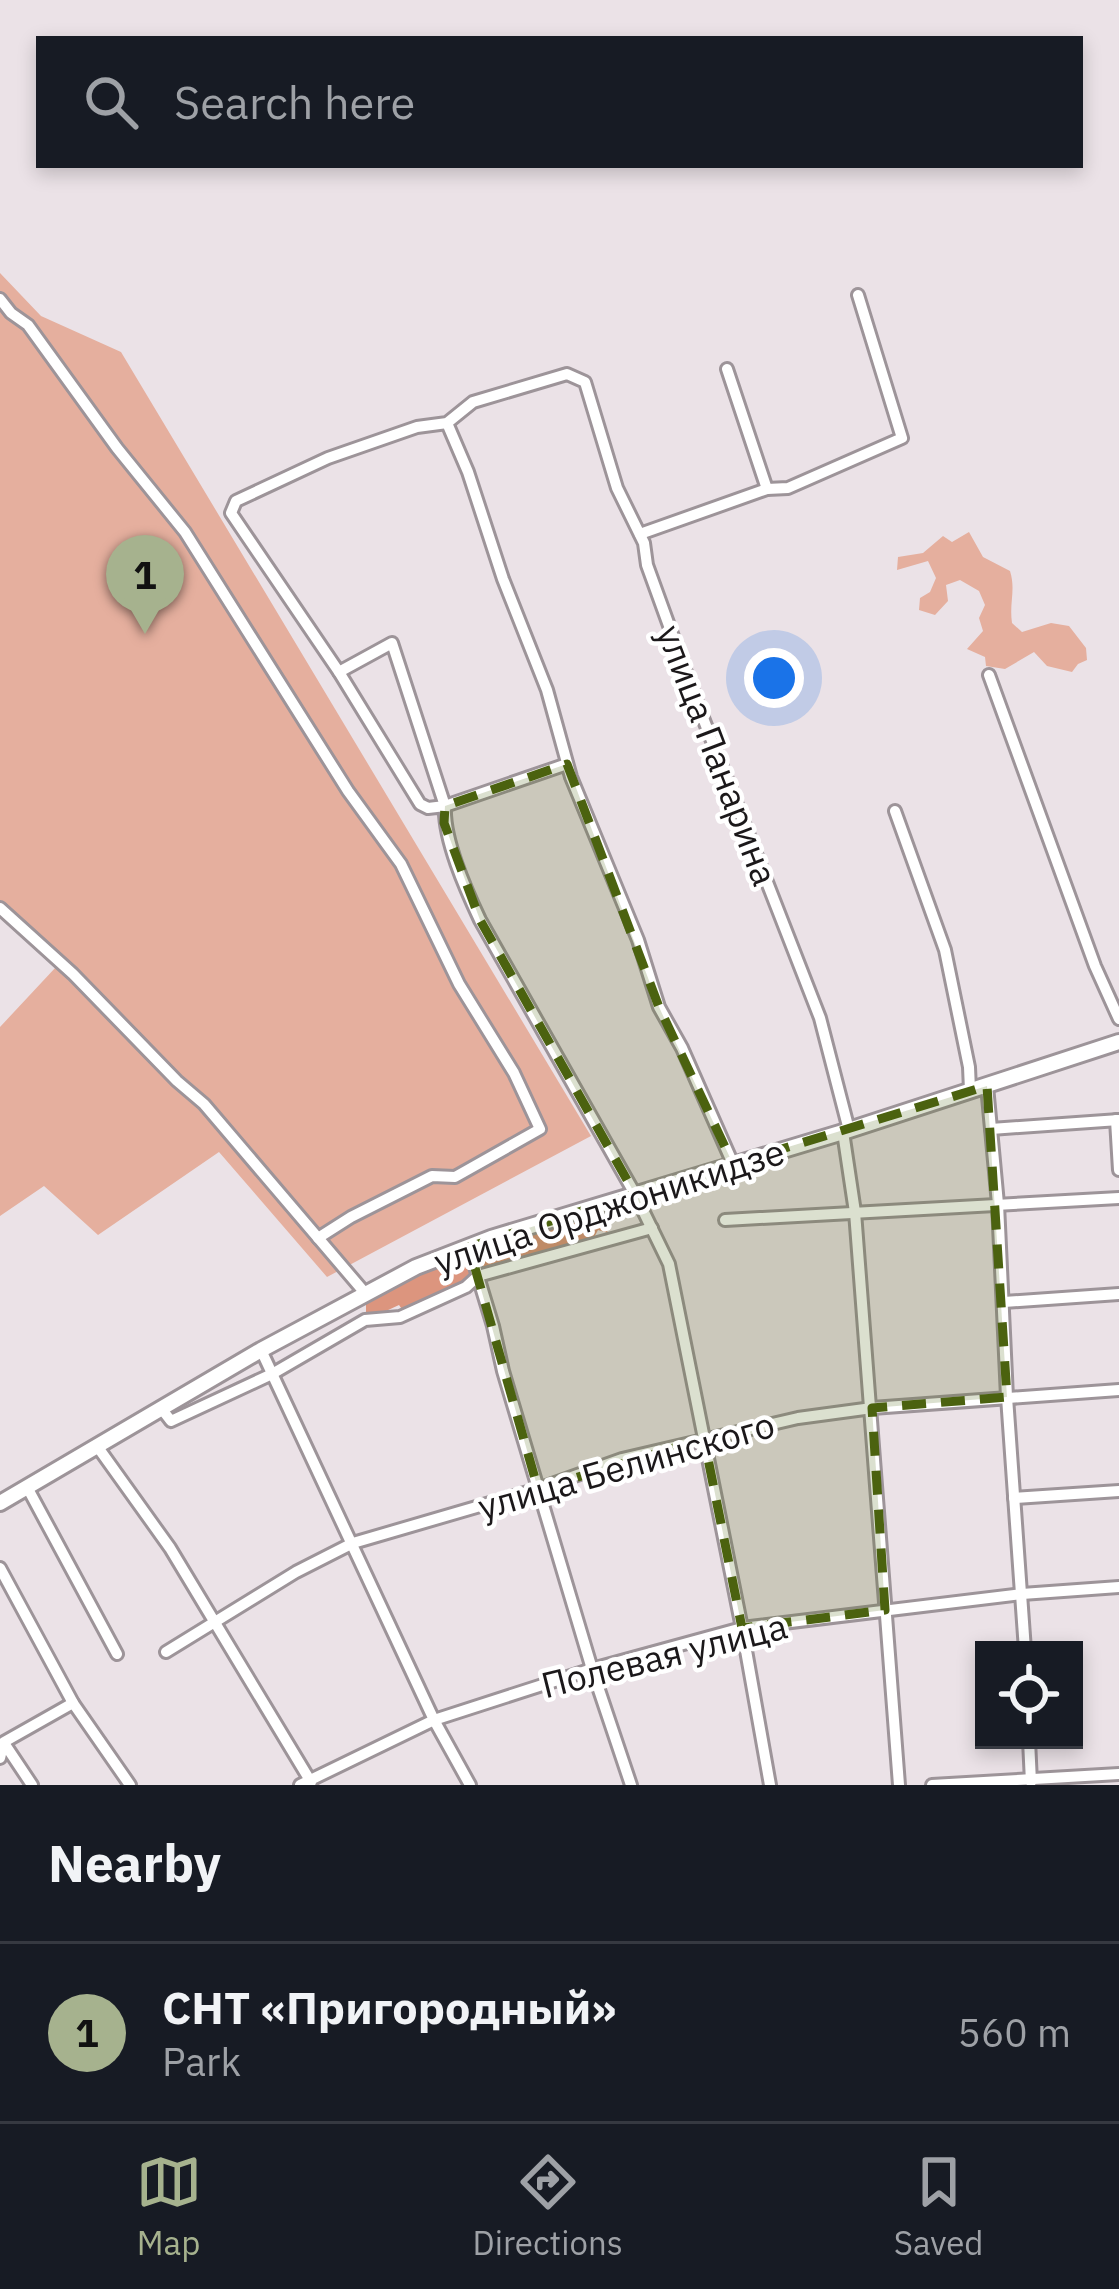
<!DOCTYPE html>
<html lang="en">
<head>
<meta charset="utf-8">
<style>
  :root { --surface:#171b24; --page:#20242c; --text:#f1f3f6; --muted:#9ea1a6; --line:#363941; --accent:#a6b28e }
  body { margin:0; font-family:"IBM Plex Sans",sans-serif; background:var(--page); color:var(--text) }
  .controls { position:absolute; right:36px; bottom:36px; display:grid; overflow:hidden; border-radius:0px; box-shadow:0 6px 18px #0003 }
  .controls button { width:108px; height:108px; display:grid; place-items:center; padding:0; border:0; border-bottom:3px solid var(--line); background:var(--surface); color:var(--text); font:60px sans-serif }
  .you { position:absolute; left:774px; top:678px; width:42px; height:42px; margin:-30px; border:9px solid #fff; border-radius:50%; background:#1a73e8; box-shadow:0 0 0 18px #1a73e833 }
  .badge { display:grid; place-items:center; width:78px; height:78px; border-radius:50%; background:var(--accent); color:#111; font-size:39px; font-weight:700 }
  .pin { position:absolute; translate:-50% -99px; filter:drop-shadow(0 3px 6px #0008) }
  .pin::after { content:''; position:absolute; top:63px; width:42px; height:36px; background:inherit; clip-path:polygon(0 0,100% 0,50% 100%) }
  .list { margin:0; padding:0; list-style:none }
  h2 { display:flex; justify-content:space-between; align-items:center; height:156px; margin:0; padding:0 48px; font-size:51px }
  h2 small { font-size:39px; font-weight:400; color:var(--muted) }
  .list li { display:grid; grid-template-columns:78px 1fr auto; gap:36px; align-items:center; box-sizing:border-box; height:180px; padding:0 48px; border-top:3px solid var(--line) }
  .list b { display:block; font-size:45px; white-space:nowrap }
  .list p { margin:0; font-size:39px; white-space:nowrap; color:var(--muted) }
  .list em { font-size:39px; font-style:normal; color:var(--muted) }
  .icon { flex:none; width:66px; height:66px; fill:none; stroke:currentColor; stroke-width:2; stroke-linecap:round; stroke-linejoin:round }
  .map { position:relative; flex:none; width:1119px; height:1785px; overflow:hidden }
  .search { position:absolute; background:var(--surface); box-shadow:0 6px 18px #0003; left:36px; right:36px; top:36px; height:132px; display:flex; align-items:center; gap:30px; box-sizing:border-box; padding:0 42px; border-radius:0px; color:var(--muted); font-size:45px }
  .sheet { height:336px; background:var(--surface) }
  nav { display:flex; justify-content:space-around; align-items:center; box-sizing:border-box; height:168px; border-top:3px solid var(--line); background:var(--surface); font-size:33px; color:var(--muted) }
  nav a { display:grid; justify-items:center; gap:6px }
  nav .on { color:var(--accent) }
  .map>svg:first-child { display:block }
  .green { fill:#e5af9e }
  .forest { fill:#dc957e }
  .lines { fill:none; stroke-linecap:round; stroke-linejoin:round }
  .minor-casing { stroke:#9d9499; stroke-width:16 }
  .major-casing { stroke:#9d9499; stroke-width:20 }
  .minor { stroke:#fff; stroke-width:10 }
  .major { stroke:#fff; stroke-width:14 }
  .marked { fill:#4b620f; fill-opacity:0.2; stroke:#4b620f; stroke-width:9; stroke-dasharray:24 15; stroke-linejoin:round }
  .labels { text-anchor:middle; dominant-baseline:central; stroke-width:9; stroke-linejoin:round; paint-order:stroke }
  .street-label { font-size:36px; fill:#1b181a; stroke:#fff }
</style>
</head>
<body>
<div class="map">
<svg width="1119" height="1785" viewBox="0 0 1119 1785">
  <rect width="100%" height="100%" fill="#ebe2e7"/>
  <g class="green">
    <polygon points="0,273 41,316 121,352 591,1136 327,1277 219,1152 98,1235 44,1186 0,1216 0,1027 56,967 0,916"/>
    <path d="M 969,532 L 983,557 L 1010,571 C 1016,590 1009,603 1012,623 L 1022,632 L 1051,623 L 1069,626 L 1086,648 L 1087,660 L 1078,664 L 1072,672 L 1047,666 L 1034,652 L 1005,669 L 986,666 L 985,657 L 967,649 L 983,631 L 979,618 L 985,605 L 979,591 L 960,580 L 946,585 L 948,601 L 935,615 L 919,610 L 920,598 L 930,592 L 936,578 L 928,561 L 897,570 L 898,557 L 923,553 L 943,536 L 952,542 Z"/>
  </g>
  <g class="forest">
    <polygon points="594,1214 602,1219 608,1233 598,1230 591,1243 481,1272 477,1252"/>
    <polygon points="462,1256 474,1274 465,1284 404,1312 399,1305 373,1317 366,1316 366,1300 411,1275"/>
  </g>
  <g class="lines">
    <defs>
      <g id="minor">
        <polyline points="0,299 11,313 28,325 117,448 185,532 348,791 401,864 459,984 514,1073 540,1129 455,1177 432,1176 351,1217 318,1238"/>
        <polyline points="727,369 767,489"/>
        <polyline points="447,423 468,472 503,579 547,690 571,777 638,940 659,1007 682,1048 733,1164"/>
        <polyline points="640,534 767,489 788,488 902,438 858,295"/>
        <path d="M 339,672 L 420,804 L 428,808 L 445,806 C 443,839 466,890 480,920 L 635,1194 L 669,1264 L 742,1628 L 770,1785"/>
        <polyline points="989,675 1095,966 1119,1019"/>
        <polyline points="567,764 445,806 392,643 339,672 231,513 236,501 328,458 417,427 447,423 473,402 567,374 585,382 617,488 644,543 647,565 696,700 820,1018 849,1130"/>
        <polyline points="895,811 945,950 969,1067 970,1090"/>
        <polyline points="0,908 73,974 177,1081 204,1104 365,1293"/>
        <polyline points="987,1086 998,1204 1007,1397 1025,1650"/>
        <polyline points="1116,1120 1119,1170"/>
        <polyline points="991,1129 1119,1120"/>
        <polyline points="843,1132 855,1212 899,1785"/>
        <polyline points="725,1220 1119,1198"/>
        <polyline points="469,1247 493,1326 503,1371 592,1669 631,1785"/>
        <polyline points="1004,1302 1119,1294"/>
        <polyline points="261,1350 434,1720 470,1785"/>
        <polyline points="161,1408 171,1421 272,1374 365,1320 400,1317 466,1287 478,1276 652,1228"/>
        <polyline points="97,1446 170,1548 311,1782"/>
        <polyline points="27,1487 117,1654"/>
        <polyline points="1014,1498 1119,1491"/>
        <polyline points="0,1568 73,1703 130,1785"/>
        <polyline points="166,1652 296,1572 353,1543 538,1489 622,1459 798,1418 872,1408 1119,1390"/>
        <polyline points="1029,1740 1031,1782"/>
        <polyline points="4,1743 32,1785"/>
        <polyline points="0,1758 4,1742 73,1703"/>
        <polyline points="300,1785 434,1720 592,1669 742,1628 1022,1594 1119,1587"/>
        <polyline points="932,1785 1119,1774"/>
      </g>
      <polyline id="major" points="0,1503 261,1350 416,1267 491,1238 843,1132 1119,1042"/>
    </defs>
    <use href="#minor" class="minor-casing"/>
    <use href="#major" class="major-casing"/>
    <use href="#minor" class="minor"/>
    <use href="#major" class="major"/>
  </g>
  <path class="marked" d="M 567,764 L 659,1007 L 733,1164 L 987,1086 L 1007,1397 L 872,1408 L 885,1610 L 742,1628 L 704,1439 L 538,1489 L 469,1247 L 635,1194 L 480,920 L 444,823 L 445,806 Z"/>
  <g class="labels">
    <g class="street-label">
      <text transform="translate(718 755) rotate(69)">улица Панарина</text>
      <text transform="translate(609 1206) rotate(-18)">улица Орджоникидзе</text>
      <text transform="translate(626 1465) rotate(-16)">улица Белинского</text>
      <text transform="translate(664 1655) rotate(-14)">Полевая улица</text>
    </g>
  </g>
</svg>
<div class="controls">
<button><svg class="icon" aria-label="locate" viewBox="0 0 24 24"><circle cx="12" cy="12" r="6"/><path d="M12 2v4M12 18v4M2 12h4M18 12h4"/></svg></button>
</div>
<div class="you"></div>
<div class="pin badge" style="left:145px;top:634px">1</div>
<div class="search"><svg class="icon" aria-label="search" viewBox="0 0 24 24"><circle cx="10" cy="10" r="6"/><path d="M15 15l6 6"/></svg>Search here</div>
</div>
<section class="sheet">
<h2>Nearby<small></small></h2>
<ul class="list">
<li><span class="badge">1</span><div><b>СНТ «Пригородный»</b><p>Park</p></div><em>560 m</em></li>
</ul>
</section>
<nav>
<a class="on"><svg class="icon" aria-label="map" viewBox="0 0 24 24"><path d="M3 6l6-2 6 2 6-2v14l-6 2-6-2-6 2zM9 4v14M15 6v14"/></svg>Map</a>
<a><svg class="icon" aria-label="directions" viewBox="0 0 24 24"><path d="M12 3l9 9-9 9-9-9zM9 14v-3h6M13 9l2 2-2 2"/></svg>Directions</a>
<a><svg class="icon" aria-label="saved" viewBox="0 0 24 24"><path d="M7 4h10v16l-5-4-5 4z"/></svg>Saved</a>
</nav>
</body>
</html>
